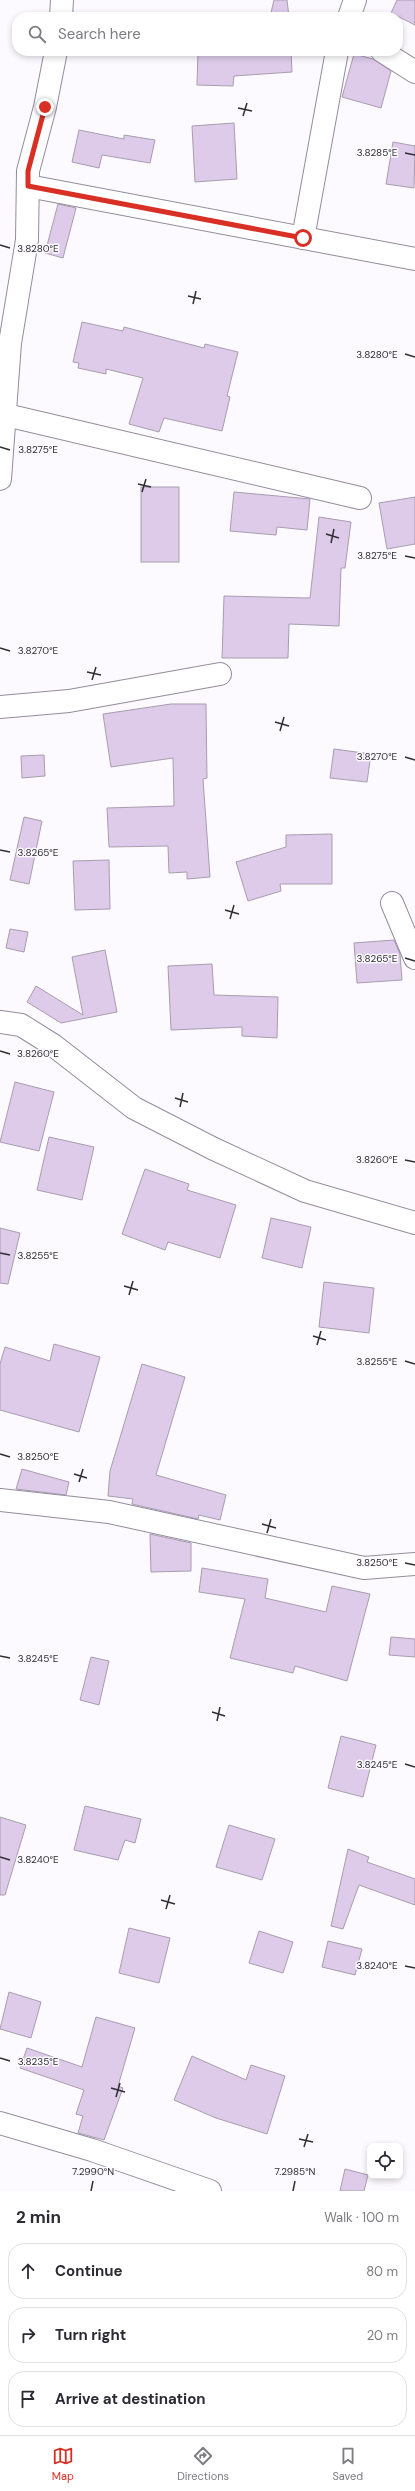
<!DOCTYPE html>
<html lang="en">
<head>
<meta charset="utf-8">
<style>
  :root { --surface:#fff; --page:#f7f7f7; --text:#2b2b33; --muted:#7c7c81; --line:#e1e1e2; --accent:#d93025 }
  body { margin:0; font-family:"DM Sans",sans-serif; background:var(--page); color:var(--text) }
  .controls { position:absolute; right:12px; bottom:12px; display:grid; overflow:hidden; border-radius:8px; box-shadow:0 2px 6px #0003 }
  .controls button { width:36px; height:36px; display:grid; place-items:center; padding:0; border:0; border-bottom:1px solid var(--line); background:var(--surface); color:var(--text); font:20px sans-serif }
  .stop { position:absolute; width:12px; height:12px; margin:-9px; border:3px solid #d93025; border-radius:50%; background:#fff }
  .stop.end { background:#d93025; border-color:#fff; box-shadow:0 1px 4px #0008 }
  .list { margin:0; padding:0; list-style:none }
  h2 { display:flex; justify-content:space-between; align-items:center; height:52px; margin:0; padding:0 16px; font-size:17px }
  h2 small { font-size:13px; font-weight:400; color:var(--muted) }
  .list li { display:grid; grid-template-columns:26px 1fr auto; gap:12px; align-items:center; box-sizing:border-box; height:56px; margin:0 8px 8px; padding:0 8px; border:1px solid var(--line); border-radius:16px }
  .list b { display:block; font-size:15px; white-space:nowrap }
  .list em { font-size:13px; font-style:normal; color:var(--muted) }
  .icon { flex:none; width:22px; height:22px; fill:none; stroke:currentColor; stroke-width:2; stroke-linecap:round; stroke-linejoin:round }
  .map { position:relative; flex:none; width:415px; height:2191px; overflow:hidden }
  .search { position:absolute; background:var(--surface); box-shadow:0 2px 6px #0003; left:12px; right:12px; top:12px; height:44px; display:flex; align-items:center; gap:10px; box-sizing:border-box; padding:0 14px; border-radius:16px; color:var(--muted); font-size:15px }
  .sheet { height:244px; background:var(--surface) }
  nav { display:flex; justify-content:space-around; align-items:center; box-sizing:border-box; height:56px; border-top:1px solid var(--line); background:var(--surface); font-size:11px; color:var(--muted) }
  nav a { display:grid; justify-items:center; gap:2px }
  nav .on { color:var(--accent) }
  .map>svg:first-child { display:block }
  .building { fill:#ddcbe9; stroke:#a89daf }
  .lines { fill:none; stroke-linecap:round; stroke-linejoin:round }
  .minor-casing { stroke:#948c9e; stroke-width:24 }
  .minor { stroke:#fff; stroke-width:22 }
  .route { stroke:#d93025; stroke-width:5 }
  .ticks { fill:none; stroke:#302d34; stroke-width:1.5 }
  .ticks-label { font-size:10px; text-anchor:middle; fill:#302d34; stroke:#fcfafe; stroke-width:3; stroke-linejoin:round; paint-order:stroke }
</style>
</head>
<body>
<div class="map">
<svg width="415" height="2191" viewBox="0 0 415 2191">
  <rect width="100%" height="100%" fill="#fcfafe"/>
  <g class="building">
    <polygon points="274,0 287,0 289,17 270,17"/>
    <polygon points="397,0 415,0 415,25 391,13"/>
    <polygon points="198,51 291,51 292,72 234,76 233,86 197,85"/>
    <polygon points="354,54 373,59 391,71 381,108 342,97"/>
    <polygon points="234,123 237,179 195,182 192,126"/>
    <polygon points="79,130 124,139 124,135 155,140 150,163 102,155 99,168 72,162"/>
    <polygon points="393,142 415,146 414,188 386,184"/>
    <polygon points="58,204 76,208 63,258 45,253"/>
    <polygon points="82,322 123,331 124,327 204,348 205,344 238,352 227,396 230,397 222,431 164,418 159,432 129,424 143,378 106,369 106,374 78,368 79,363 73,362"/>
    <rect x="141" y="487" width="38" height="75"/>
    <polygon points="234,492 310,499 307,530 277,527 276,535 230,531"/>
    <polygon points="415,497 415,544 387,549 379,503"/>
    <polygon points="319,517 351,522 345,568 341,568 339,626 289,624 288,658 222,658 224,596 310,598"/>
    <polygon points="171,704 206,704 207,778 203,779 210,877 187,879 187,872 169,873 168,846 109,847 107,808 174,806 173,758 111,767 103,714"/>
    <polygon points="334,749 371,754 367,782 330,778"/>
    <polygon points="44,755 45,776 22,778 21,756"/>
    <polygon points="24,817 42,821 29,884 10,880"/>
    <polygon points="332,834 332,884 280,884 281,891 248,901 236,862 286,847 286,835"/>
    <polygon points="109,860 110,909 75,910 73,861"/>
    <polygon points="10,929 28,932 24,952 6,948"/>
    <polygon points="394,940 400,954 402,980 357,983 354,943"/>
    <polygon points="105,950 117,1012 61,1023 27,1002 36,986 83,1015 72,957"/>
    <polygon points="212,964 214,995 278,997 277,1038 242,1036 242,1027 171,1030 168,966"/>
    <polygon points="15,1082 54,1092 39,1151 0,1142"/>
    <polygon points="49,1137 94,1147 82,1200 37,1190"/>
    <polygon points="145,1169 189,1184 187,1190 236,1205 220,1258 168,1242 165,1250 122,1234"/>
    <polygon points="271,1218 311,1227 302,1268 262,1258"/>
    <polygon points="0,1228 20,1233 8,1284 0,1283"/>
    <polygon points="324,1282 374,1288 369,1333 319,1327"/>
    <polygon points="54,1344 100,1357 79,1432 0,1410 0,1364 5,1347 50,1361"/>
    <polygon points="142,1364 185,1377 156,1475 226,1495 220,1520 199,1515 198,1519 132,1504 133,1499 108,1496 110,1471"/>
    <polygon points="22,1469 69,1482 66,1495 16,1489"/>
    <polygon points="150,1534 191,1543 191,1571 151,1572"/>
    <polygon points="202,1568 268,1579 265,1598 326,1612 332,1586 370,1594 347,1681 295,1666 293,1673 230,1658 245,1599 199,1592"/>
    <polygon points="391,1637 415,1639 415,1657 389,1655"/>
    <polygon points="91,1657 109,1661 99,1705 80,1700"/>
    <polygon points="341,1736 376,1745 363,1797 328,1788"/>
    <polygon points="85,1806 141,1819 135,1843 125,1840 118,1860 74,1850"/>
    <polygon points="0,1817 26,1825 5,1895 0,1895"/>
    <polygon points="229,1825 275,1839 262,1880 216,1867"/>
    <polygon points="348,1849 369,1857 367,1862 415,1879 415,1905 359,1885 343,1929 331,1926"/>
    <polygon points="129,1928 170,1938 159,1983 119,1973"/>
    <polygon points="259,1931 293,1942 283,1973 249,1963"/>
    <polygon points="328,1941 362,1949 355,1975 322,1967"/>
    <polygon points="9,1992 41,2002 31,2038 0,2029"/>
    <polygon points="96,2017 135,2028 118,2086 123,2088 104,2140 78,2133 83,2116 76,2114 84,2090 20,2068 27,2048 82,2067"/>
    <polygon points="192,2056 246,2080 251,2065 285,2076 267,2134 216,2118 174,2100"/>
    <polygon points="345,2169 368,2175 364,2191 340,2191"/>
  </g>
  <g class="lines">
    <defs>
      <g id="minor">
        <polyline points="61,17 62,0"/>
        <polyline points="349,17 355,0"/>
        <polyline points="382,51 415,72"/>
        <polyline points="28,186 415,259"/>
        <polyline points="303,238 337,51"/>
        <polyline points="6,415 360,498"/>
        <polyline points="0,479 10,343 27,240 28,171 45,107 56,51"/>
        <polyline points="0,707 69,701 220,674"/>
        <polyline points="392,903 415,958"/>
        <polyline points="0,1022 21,1025 53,1045 134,1108 214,1149 305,1191 415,1223"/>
        <polyline points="0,1500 109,1512 364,1568 415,1564"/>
        <polyline points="0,2123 92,2150 210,2191"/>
      </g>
    </defs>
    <use href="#minor" class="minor-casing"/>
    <use href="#minor" class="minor"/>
  </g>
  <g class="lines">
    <polyline class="route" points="45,107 28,171 28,186 303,238"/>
  </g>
  <path class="ticks" d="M 238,108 L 252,111M 243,116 L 247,103M 405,153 L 415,155M 0,245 L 10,248M 188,296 L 201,299M 193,304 L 196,291M 405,354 L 415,357M 0,447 L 10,450M 138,484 L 151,487M 142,492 L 146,479M 326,534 L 339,538M 331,543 L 334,529M 405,556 L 415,558M 0,648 L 10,651M 87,672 L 101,675M 92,680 L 96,667M 275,722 L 289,726M 280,731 L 284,717M 405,757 L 415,760M 0,850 L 10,852M 225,910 L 239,914M 230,919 L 234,905M 405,958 L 415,961M 0,1051 L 10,1054M 175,1098 L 188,1102M 180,1107 L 183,1093M 405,1160 L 415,1162M 0,1253 L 10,1255M 124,1286 L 138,1290M 129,1295 L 133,1281M 313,1336 L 326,1340M 317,1345 L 321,1331M 405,1361 L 415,1364M 0,1454 L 10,1457M 74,1474 L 87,1478M 79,1482 L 83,1469M 262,1524 L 276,1528M 267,1533 L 271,1519M 405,1563 L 415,1565M 0,1656 L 10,1658M 212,1712 L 225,1716M 217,1721 L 220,1707M 405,1764 L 415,1767M 0,1857 L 10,1860M 161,1900 L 175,1904M 166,1909 L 170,1895M 405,1966 L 415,1968M 0,2058 L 10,2061M 111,2088 L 125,2092M 116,2097 L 120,2083M 299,2139 L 313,2142M 304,2147 L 308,2134M 91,2191 L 93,2181M 293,2191 L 295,2181"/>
  <g class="ticks-label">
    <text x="377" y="156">3.8285°E</text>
    <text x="38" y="252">3.8280°E</text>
    <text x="377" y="358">3.8280°E</text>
    <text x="38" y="453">3.8275°E</text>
    <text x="377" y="559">3.8275°E</text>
    <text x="38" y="654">3.8270°E</text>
    <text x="377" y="760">3.8270°E</text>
    <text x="38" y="856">3.8265°E</text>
    <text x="377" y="962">3.8265°E</text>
    <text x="38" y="1057">3.8260°E</text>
    <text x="377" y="1163">3.8260°E</text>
    <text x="38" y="1259">3.8255°E</text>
    <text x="377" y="1365">3.8255°E</text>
    <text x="38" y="1460">3.8250°E</text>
    <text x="377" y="1566">3.8250°E</text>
    <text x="38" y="1662">3.8245°E</text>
    <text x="377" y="1768">3.8245°E</text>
    <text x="38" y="1863">3.8240°E</text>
    <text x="377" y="1969">3.8240°E</text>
    <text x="38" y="2065">3.8235°E</text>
    <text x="93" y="2175">7.2990°N</text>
    <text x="295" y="2175">7.2985°N</text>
  </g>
</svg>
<div class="controls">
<button><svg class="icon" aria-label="locate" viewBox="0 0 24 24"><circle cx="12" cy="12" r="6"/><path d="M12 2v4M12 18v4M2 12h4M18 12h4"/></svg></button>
</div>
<div class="stop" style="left:303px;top:238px"></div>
<div class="stop end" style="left:45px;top:107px"></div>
<div class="search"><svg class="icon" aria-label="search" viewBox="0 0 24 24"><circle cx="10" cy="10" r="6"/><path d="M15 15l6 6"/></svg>Search here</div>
</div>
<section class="sheet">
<h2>2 min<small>Walk · 100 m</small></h2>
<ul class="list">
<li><svg class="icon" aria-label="ahead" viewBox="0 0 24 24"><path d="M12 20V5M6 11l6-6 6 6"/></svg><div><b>Continue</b></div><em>80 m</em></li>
<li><svg class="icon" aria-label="right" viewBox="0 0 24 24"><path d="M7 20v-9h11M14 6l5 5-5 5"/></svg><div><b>Turn right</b></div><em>20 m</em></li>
<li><svg class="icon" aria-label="arrive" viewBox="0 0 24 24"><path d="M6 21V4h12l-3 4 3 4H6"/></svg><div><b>Arrive at destination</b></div></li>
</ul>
</section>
<nav>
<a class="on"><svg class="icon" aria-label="map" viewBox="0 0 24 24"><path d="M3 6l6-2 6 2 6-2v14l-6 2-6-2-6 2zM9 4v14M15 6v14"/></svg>Map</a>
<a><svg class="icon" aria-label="directions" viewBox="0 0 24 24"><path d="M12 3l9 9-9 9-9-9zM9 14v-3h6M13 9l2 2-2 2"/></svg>Directions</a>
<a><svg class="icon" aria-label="saved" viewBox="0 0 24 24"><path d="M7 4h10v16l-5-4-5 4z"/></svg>Saved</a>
</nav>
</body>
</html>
